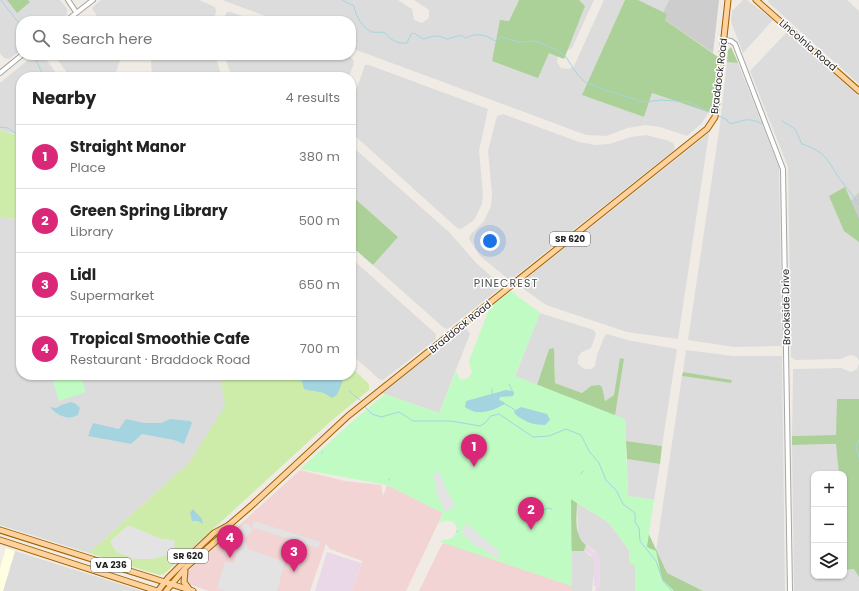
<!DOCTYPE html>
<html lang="en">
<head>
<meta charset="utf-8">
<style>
  :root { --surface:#fff; --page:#f6f6f6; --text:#222; --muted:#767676; --line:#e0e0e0; --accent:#db2777 }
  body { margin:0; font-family:Poppins,sans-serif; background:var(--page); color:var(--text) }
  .controls { position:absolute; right:12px; bottom:12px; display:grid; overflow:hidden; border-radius:8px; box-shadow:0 1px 3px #0004 }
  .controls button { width:36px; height:36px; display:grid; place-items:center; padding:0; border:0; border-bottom:1px solid var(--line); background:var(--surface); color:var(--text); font:20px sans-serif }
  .you { position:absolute; left:490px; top:241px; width:14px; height:14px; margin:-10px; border:3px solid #fff; border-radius:50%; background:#1a73e8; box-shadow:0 0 0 6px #1a73e833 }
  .badge { display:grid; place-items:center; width:26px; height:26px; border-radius:50%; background:var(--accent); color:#fff; font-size:13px; font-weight:700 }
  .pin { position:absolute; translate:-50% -33px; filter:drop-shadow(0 1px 2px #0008) }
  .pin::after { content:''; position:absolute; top:21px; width:14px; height:12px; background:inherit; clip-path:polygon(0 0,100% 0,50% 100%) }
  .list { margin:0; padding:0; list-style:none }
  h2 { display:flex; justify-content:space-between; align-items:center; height:52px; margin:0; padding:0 16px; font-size:17px }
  h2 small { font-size:13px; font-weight:400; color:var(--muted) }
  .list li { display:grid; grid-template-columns:26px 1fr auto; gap:12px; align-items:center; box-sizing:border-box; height:64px; padding:0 16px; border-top:1px solid var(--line) }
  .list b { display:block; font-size:15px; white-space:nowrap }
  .list p { margin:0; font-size:13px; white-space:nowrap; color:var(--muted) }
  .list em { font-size:13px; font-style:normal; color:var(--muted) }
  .icon { flex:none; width:22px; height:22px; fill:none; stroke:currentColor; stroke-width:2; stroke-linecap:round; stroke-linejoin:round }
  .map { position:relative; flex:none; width:859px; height:591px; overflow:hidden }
  .search { position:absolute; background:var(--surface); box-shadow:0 1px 3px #0004; left:16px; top:16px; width:340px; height:44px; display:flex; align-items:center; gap:10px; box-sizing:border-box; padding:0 14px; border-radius:16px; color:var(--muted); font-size:15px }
  .panel { position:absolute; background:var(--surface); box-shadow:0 1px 3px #0004; left:16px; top:72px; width:340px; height:308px; border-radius:16px }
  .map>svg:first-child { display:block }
  .residential { fill:#dddcdc; fill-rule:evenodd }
  .commercial { fill:#f2d4d4 }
  .industrial { fill:#ead7e7 }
  .education { fill:#fffee0 }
  .religious { fill:#cdcdcd }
  .grass { fill:#cdecaa }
  .forest { fill:#abd199 }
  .park { fill:#c1fbc4 }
  .parking { fill:#e3e3e3 }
  .water { fill:#a4d4e0 }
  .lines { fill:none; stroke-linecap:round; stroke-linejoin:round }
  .stream { stroke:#a4d4e0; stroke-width:1 }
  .minor-casing { stroke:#a6a6a6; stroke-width:6 }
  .major-casing { stroke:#9b6200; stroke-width:7 }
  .minor { stroke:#fff; stroke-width:4 }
  .major { stroke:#ffd19c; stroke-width:5 }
  .labels { text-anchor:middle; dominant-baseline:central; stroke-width:3; stroke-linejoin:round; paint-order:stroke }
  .shield { fill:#fff; stroke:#626262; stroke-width:1 }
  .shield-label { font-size:9px; font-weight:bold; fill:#1f1f1f }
  .street-label { font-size:10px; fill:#1f1f1f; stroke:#fff }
  .neighbourhood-label { font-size:11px; letter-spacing:1px; fill:#525252; stroke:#fff }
</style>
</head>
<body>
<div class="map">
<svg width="859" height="591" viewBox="0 0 859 591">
  <rect width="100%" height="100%" fill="#f0ece5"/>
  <g class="residential">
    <polygon points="0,0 60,0 67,9 67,14 61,21 21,21 21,50 9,59 4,58 0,53"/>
    <polygon points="101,0 199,0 215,7 216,11 214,21 100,21 92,8"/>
    <polygon points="222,0 398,0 412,9 414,20 422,23 429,18 429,10 414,0 519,0 506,27 573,0 594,0 572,48 558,56 557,62 561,68 569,69 574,66 604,0 625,0 583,95 644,117 652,93 709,112 701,124 687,136 660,127 645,125 628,128 606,136 586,135 351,48 351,21 279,21"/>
    <polygon points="638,0 669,0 661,17"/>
    <polygon points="743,0 747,0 773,20 743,53 731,22 732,11"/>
    <polygon points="769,0 847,0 859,11 859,84 768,2"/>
    <polygon points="227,12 231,12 256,21 222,21"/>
    <polygon points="787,32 859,96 859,192 839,212 859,241 859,361 857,357 851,355 840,359 795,360 791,357 788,167 750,71"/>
    <polygon points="34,55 43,55 59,77 21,77 21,135 2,131 0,128 0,83"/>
    <polygon points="54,55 122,55 114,77 70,77"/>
    <polygon points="158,55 215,55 222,77 152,77 151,61"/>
    <polygon points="224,55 347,55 353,59 354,63 349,77 232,77"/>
    <polygon points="727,62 738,63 779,167 782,346 734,347 688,340 720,124"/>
    <polygon points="365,65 369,65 488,109 479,151 483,194 482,204 474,220 461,229 457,228 353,134 351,126 352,102"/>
    <polygon points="503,114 579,142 596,145 609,144 631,137 646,135 666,140 673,143 675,147 673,151 513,278 508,279 480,256 469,239 470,235 484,221 491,206 492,194 488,151 497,116"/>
    <polygon points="709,133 678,339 627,332 546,305 518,285"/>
    <polygon points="355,149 450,233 476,263 499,283 499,289 448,329 444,328 373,265 398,237 351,195 351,152"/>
    <polygon points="0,217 17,219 21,234 21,375 220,375 226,406 189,463 89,553 0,525"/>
    <polygon points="351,258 436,334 435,340 383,380 379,379 351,354"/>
    <polygon points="540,313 594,330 596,334 591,348 582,352 578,357 578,364 584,369 591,369 595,366 597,355 604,337 607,334 627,340 677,349 662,446 626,441 625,420 615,416 624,359 614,395 605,401 602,393 591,386 582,393 555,383 555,364 549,349 537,385 515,376"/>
    <polygon points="463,329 467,329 470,334 439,413 382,393"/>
    <polygon points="686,350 733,356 782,356 785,591 674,591 656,551 682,376 731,383 731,380 683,372"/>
    <polygon points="859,364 859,399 837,400 837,421 859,435 792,436 793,369 841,368 851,372 857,369"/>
    <path d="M 859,444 L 859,591 L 794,591 L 792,445 ZM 814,474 L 844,474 L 844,576 L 814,576 Z"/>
    <polygon points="627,459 660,464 654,500 628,496"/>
    <polygon points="577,503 608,522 629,550 630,564 635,564 635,591 599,591 600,561 595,551 584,543 578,535"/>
    <polygon points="15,551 142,591 3,591"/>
    <polygon points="571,551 584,551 593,558 595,566 592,591 572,591"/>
  </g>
  <g class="commercial">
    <polygon points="300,470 345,481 381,485 383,496 387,485 443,513 406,591 352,591 362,561 330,549 326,544 310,591 209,591 188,584 186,582 186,573"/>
    <polygon points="445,543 572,586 572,591 419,591 442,544"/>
  </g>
  <g class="industrial">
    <polygon points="586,545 596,553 600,561 599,591 595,591 596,586 594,586 594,561 590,554 584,551"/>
    <polygon points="327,552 361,563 352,591 315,591"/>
  </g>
  <polygon class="education" points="6,548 15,551 3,591 0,591 0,568"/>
  <g class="religious">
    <polygon points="669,0 719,0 713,53 661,17"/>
    <polygon points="859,192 859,241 839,212"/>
  </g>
  <g class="grass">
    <polygon points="0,129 2,131 21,136 21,234 17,219 0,217"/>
    <polygon points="351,367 369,384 369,390 331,421 164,574 159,575 89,553 189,463 225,406 220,375 351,375"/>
  </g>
  <g class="forest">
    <polygon points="7,0 28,0 30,2 17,13"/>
    <polygon points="519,0 579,0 585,6 564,59 549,53 538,78 492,61 500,20 509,21"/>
    <polygon points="625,0 638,0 667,14 665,20 718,57 711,113 652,93 644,117 582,95"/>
    <polygon points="731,47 738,63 727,62 728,50"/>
    <polygon points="845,187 859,219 859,242 844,231 829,196"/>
    <polygon points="351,195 398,237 373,265 351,246"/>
    <polygon points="554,348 555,383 582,393 591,386 599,385 602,387 605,401 614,395 620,358 624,359 615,416 600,411 615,475 646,528 667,573 703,591 645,591 574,400 537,385 549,349"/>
    <polygon points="683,372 732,380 731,383 682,376"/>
    <polygon points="837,399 859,399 859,577 854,569 844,570 844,474 839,474 836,444 792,445 792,436 836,435"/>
    <polygon points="626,441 662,446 660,464 627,459"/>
    <path d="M 571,499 L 577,503 C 577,517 573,535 586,545 L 584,551 L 571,551 Z"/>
  </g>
  <g class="park">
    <path d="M 511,291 L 540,313 L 515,376 L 625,419 L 628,496 L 654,500 L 647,547 L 656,551 L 662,579 L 674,591 L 635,591 L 635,565 L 630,564 L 629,550 L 608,522 L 571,499 L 572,586 L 440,542 C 444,538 450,541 454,536 C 463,527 450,514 439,524 L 443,513 L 387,485 L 300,469 L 355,419 L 385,394 L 439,413 L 456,371 L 460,379 C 467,380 469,378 472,372 L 469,363 L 470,358 L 490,307 Z"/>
    <polygon points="73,375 80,375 86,392 59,401 53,381"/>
  </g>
  <g class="parking">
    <polygon points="440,472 443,482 455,506 445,512 435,490 436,487 433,474"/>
    <polygon points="254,521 320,542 318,548 252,527"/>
    <polygon points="247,523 253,530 246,537 239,529"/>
    <polygon points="466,523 501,553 497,559 482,548 478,548 461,533"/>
    <polygon points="128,525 162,539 174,540 175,550 168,555 152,559 134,559 116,552 110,541"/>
    <polygon points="244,539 248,549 285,562 277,591 227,591 217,588 225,562 234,563 240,542"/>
  </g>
  <g class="water">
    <path d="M 300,375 L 322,375 L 331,379 L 344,378 L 337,395 L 332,398 C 320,389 317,393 304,389 Z"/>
    <path d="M 506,390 L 513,391 L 514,393 L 513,396 L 500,397 L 499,400 L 504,402 L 505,404 C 492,411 478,417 465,407 L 466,401 Z"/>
    <path d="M 71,402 L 76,404 L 80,408 L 78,415 C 68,421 56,415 50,407 L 56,408 L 61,405 Z"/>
    <path d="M 521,407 L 547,414 L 550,420 L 545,425 C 534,425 524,422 515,414 L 514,411 Z"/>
    <polygon points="126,419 144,423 161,423 170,419 190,421 192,423 184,444 174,440 142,434 131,444 88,436 93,423 119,429"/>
    <polygon points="193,509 202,519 203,524 198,521 192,521 190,513"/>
  </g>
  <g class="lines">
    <g class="stream">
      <polyline points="1,0 21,26"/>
      <path d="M 342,0 L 354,6 C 355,15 363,29 372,32 C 377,33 380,31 385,33 C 391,40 397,44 407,43 L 411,34 L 414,33 L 423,39 C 435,36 434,34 447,39 C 454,38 459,33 466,38 C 476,32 487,35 495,41 L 501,37 L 519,42 L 535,41 L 557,50 L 566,57 L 577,74 L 585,82 L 599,88 L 644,102 L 662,100 L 689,102 L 711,113"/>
      <polyline points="36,55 35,58 44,77"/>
      <path d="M 719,116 L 727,120 L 729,123 C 735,124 739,121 745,120 C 751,119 759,122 765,125"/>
      <path d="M 782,121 L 795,129 L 802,144 C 828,152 828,163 842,182 C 848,190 854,196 859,205"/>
      <polyline points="0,127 8,128 21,137"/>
      <polyline points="509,384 512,390"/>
      <polyline points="492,389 492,395"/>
      <polyline points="349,391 360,400"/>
      <polyline points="505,404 515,410"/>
      <polyline points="365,407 372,414 381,417 399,412 413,421 451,421 480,426 485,423 491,416 499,414 533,437 549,436 566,429 581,435 589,451 599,463 606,480 616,490 623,504 635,513 635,522 639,528 640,541 656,561 663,581 672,591"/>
      <polyline points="859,440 856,446 859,458"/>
      <polyline points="322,453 322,452"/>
      <polyline points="581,474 583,471"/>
      <polyline points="389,480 389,479"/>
      <polyline points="539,512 548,508 552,509"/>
      <polyline points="457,532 457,531"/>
    </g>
    <defs>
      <g id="minor">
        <polyline points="68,0 76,12"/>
        <polyline points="66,21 93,0"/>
        <polyline points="724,40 731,41 735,44 783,169 790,591"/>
        <polyline points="0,73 22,55"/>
      </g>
      <g id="major">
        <polyline points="756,0 859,91"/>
        <polyline points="0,530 193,591"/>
        <polyline points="0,540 157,591"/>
        <polyline points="185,571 184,582 189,589"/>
        <polyline points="158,591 168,578 196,550 214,533 229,525 251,506 348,416 707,129 715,117 716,110 728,0"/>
        <polyline points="166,591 186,567 224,534 229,525"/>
      </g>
    </defs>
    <use href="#minor" class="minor-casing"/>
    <use href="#major" class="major-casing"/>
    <use href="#minor" class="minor"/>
    <use href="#major" class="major"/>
  </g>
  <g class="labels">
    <g class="shield">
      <rect x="550" y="232" width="40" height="14" rx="3"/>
      <rect x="168" y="549" width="40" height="14" rx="3"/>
      <rect x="91" y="558" width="40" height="14" rx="3"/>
    </g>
    <g class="shield-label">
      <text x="570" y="239">SR 620</text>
      <text x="188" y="556">SR 620</text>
      <text x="111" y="565">VA 236</text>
    </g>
    <g class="street-label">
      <text transform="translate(808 45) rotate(41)">Lincolnia Road</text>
      <text transform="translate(719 76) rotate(-83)">Braddock Road</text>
      <text transform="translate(786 307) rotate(-91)">Brookside Drive</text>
      <text transform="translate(460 327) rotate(-39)">Braddock Road</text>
    </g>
    <g class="neighbourhood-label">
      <text x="506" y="283">PINECREST</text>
    </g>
  </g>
</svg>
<div class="controls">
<button>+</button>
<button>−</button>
<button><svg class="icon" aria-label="layers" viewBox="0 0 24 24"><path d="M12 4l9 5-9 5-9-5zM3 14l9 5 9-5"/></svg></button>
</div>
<div class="you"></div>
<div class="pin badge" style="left:474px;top:467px">1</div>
<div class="pin badge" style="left:531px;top:530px">2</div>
<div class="pin badge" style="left:294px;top:572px">3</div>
<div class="pin badge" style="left:230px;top:558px">4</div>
<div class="search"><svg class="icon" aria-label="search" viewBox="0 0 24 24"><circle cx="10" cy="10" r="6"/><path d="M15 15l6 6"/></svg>Search here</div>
<section class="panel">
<h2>Nearby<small>4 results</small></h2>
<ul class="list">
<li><span class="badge">1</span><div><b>Straight Manor</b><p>Place</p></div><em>380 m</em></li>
<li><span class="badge">2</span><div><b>Green Spring Library</b><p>Library</p></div><em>500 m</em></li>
<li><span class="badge">3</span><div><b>Lidl</b><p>Supermarket</p></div><em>650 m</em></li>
<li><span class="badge">4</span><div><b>Tropical Smoothie Cafe</b><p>Restaurant · Braddock Road</p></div><em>700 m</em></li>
</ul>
</section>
</div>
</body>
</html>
